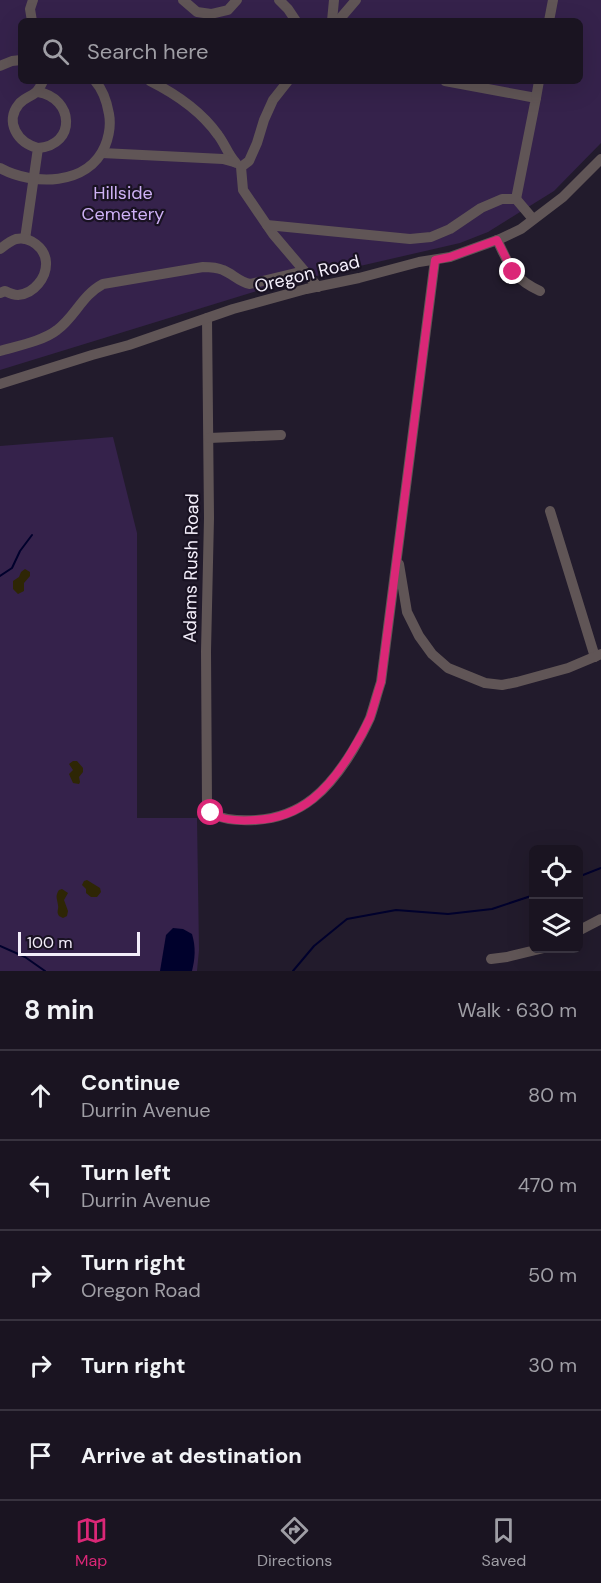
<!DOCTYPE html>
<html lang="en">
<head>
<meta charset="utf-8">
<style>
  :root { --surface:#1a1421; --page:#231d2a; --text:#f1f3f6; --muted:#9f9ea5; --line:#38333f; --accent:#db2777 }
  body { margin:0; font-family:"DM Sans",sans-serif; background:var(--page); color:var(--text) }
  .controls { position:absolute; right:18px; bottom:18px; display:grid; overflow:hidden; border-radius:9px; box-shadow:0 6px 24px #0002 }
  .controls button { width:54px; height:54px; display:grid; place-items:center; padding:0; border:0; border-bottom:2px solid var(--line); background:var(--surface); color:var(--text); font:30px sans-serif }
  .scale { position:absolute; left:18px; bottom:15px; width:122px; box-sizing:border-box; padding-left:6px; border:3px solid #f3eefa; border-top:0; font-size:16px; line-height:21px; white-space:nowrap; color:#f3eefa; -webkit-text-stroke:4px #191222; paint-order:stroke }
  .stop { position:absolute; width:18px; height:18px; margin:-14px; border:4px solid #db2777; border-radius:50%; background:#fff }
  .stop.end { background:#db2777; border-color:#fff; box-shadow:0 2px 6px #0008 }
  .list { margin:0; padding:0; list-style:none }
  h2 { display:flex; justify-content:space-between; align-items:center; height:78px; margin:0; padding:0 24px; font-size:26px }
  h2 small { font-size:20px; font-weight:400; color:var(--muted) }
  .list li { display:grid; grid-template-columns:39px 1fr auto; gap:18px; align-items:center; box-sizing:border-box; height:90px; padding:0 24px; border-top:2px solid var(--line) }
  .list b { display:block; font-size:22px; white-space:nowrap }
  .list p { margin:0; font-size:20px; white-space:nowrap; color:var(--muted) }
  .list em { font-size:20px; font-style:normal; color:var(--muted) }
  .icon { flex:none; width:33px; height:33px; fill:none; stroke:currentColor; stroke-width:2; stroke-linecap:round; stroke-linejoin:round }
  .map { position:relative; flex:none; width:601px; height:971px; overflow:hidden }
  .search { position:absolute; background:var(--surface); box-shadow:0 6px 24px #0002; left:18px; right:18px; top:18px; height:66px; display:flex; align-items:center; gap:15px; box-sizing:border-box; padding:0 21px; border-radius:9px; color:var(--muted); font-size:22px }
  .sheet { height:528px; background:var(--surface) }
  nav { display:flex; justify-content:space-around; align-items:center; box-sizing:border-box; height:84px; border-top:2px solid var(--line); background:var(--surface); font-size:16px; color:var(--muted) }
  nav a { display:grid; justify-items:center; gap:3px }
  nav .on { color:var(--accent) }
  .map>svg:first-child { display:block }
  .green { fill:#35224b; fill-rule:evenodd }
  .sand { fill:#2e2605 }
  .water { fill:#00012c }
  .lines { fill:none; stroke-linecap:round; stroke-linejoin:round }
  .stream { stroke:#00012c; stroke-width:2 }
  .minor { stroke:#605556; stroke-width:10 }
  .route { stroke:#db2777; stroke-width:8 }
  .labels { text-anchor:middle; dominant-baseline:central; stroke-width:4.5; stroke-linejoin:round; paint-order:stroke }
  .park-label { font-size:18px; fill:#ceb1f5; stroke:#191222 }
  .street-label { font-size:18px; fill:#f3eefa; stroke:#191222 }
</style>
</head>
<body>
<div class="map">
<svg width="601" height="971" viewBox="0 0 601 971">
  <rect width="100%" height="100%" fill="#221b2c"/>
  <g class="green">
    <path d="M 0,0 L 601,0 L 601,143 L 554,191 L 488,232 L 460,243 L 273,286 L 0,370 ZM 21,21 L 580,21 L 580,81 L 21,81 Z"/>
    <polygon points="113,437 137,533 137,818 197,818 199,950 197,971 0,971 0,446"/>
  </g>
  <g class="sand">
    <polygon points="25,569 30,572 30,576 24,583 24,591 18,594 13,589 13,581 19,577 21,572"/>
    <polygon points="73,761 77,761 83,768 83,772 79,777 80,782 79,784 73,783 69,774 73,770 69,764"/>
    <polygon points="87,880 100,888 101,892 97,897 91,897 86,893 86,889 82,885 84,881"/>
    <path d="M 62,889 L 68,893 L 64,900 L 68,911 L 67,916 L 63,918 L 59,916 C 56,911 59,910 58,905 C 57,898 55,896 59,890 Z"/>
  </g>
  <path class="water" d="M 173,928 L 183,929 L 192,934 C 196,948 195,958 192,971 L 160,971 L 166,935 Z"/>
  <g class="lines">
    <g class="stream">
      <polyline points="0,576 12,568 20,551 32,535"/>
      <polyline points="578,877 601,868"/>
      <polyline points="0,946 25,957 45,971"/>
      <polyline points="293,971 314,946 347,919 396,910 448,914 492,909 534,895"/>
    </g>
    <g class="minor">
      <polyline points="183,0 197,12 211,14 228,10 237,0"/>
      <polyline points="279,0 288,9 296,21"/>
      <polyline points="32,21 30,9 33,0"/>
      <polyline points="332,21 334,0"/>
      <polyline points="338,21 356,0"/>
      <polyline points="549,21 553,0"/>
      <polyline points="0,66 12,61 21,60"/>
      <path d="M 150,81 C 176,94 201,111 218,135 C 225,144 228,155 236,163"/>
      <polyline points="288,81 273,100 264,120 257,143 249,161 241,167 243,190 273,234 318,287"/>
      <polyline points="445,81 536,98 516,199"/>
      <path d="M 38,92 C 74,98 77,145 38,148"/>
      <polyline points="536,98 539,81"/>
      <polyline points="102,153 223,159 234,162"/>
      <path d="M 0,168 C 33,186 88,186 105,146 C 109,136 111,125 109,114 C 107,102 103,90 95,81"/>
      <polyline points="267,225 410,239 431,237 450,229 481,208 502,199 516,199 533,219"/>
      <path d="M 25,239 L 38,148 C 18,143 4,122 19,104 C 24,98 30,97 35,93 C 39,90 41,85 43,81"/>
      <path d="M 497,240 C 510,266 512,278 540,291"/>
      <path d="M 0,249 C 4,246 10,241 16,239 C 30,236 45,248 46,262 C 47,277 34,294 18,295 C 14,295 9,293 5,291 L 0,293"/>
      <path d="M 207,318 L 209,518 L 206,651 L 207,804 L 211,814 C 225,820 241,821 256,820 C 303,817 330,788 353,750 C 359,740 365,729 370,718 C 374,706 377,694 381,682 L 435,260"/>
      <path d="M 0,351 C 17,346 43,341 57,330 C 75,317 82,295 103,284 L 203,267 C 209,267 216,267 223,270 C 233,274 239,282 250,284 L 304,271"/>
      <polyline points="0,384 92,355 129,345 233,309 306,289 359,278 419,262 450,257 500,239 521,229 563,197 601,159"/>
      <polyline points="209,438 281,435"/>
      <polyline points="550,511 595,657"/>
      <polyline points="399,564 407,612 419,636 432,654 448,668 485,683 502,685 517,682 568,668 601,654"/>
      <polyline points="578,931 601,919"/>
      <polyline points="491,959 507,957 544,948"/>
    </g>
  </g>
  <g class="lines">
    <path class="route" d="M 211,813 C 223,821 241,821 255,820 C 302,818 329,789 352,751 C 359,740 365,729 370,718 C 374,706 377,694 381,682 L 435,260 L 450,257 L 497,240 L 513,272"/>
  </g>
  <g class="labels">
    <g class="park-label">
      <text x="123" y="193">Hillside<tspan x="123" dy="21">Cemetery</tspan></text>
    </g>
    <g class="street-label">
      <text transform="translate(307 274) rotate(-14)">Oregon Road</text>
      <text transform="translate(191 568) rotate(-89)">Adams Rush Road</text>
    </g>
  </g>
</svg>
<div class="controls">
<button><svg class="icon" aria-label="locate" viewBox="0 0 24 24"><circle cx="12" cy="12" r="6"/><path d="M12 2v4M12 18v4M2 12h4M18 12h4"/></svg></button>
<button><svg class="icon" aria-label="layers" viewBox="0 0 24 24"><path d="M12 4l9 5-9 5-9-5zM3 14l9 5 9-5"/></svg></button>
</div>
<div class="scale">100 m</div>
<div class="stop" style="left:211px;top:813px"></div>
<div class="stop end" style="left:513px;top:272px"></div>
<div class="search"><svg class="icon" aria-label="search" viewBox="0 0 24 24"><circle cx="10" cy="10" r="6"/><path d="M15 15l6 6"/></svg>Search here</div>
</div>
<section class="sheet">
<h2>8 min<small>Walk · 630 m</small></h2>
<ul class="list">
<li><svg class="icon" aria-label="ahead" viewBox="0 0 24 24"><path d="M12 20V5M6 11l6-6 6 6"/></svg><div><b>Continue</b><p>Durrin Avenue</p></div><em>80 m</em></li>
<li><svg class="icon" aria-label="left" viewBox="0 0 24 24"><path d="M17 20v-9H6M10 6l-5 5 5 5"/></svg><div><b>Turn left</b><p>Durrin Avenue</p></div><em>470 m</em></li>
<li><svg class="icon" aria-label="right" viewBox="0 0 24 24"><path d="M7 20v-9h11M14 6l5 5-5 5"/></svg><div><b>Turn right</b><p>Oregon Road</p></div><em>50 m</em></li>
<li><svg class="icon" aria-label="right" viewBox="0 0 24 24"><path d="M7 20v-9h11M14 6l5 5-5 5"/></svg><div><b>Turn right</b></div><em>30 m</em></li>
<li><svg class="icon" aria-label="arrive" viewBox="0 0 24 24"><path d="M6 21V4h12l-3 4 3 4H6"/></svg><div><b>Arrive at destination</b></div></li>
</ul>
</section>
<nav>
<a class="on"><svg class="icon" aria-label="map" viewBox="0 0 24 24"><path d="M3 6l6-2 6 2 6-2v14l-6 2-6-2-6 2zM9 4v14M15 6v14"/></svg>Map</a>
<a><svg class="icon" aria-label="directions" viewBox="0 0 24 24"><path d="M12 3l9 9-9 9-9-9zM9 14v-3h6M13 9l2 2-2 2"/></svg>Directions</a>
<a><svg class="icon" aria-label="saved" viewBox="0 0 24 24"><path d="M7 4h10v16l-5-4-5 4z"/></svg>Saved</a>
</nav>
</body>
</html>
